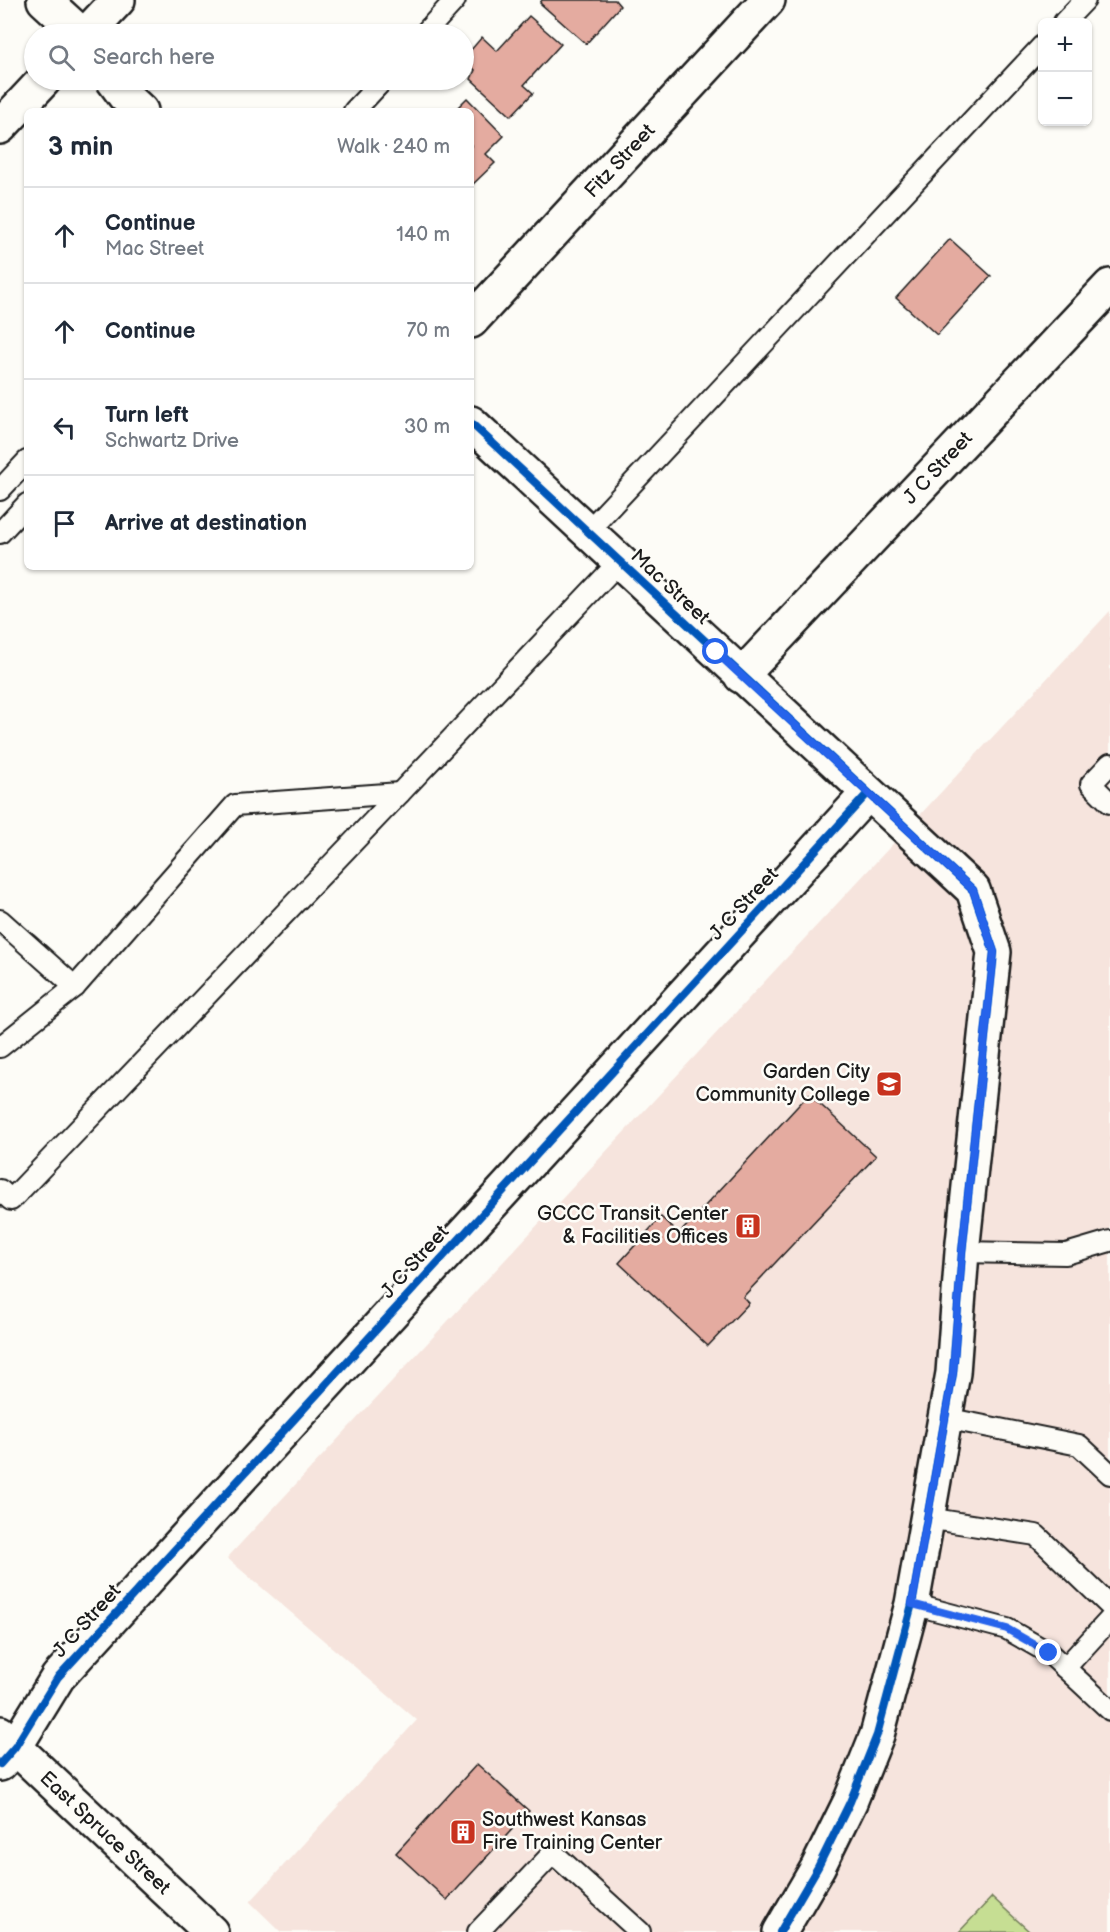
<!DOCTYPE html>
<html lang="en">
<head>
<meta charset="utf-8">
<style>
  :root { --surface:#fff; --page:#f2f2f3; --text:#1f2937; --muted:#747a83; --line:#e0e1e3 }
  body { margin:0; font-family:"Balsamiq Sans",sans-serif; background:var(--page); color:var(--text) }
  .controls { position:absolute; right:18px; top:18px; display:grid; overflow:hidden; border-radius:9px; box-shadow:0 2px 4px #0004 }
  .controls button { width:54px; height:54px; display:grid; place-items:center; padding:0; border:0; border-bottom:2px solid var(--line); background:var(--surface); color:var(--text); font:30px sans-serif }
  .stop { position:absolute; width:18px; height:18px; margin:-14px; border:4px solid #2563eb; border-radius:50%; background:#fff }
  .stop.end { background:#2563eb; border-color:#fff; box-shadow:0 2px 6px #0008 }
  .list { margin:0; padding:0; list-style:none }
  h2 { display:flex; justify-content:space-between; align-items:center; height:78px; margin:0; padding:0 24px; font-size:26px }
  h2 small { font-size:20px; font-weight:400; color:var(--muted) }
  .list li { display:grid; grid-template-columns:39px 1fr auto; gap:18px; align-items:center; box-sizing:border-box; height:96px; padding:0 24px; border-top:2px solid var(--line) }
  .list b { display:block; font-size:22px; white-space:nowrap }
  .list p { margin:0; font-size:20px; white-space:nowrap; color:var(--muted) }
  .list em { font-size:20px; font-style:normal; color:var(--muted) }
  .icon { flex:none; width:33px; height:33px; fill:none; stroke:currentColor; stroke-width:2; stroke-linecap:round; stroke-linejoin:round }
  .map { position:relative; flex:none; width:1110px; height:1932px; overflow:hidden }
  .search { position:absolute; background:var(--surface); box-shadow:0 2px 4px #0004; left:24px; top:24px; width:450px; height:66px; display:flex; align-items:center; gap:15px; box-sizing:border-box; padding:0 21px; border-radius:33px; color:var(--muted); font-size:22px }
  .panel { position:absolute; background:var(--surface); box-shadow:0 2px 4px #0004; left:24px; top:108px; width:450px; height:462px; border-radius:9px }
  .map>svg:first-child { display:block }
  .built { fill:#f6e4dd }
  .green { fill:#c6de93; stroke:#717d58; stroke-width:1.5 }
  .building { fill:#e4aba0; stroke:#1c1c1c; stroke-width:1.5 }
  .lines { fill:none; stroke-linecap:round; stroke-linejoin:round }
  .service-casing { stroke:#1c1c1c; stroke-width:24 }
  .minor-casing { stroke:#1c1c1c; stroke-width:38 }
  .tertiary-casing { stroke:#1c1c1c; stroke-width:38 }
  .service { stroke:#fdfcf7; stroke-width:20 }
  .minor { stroke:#fdfcf7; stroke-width:33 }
  .tertiary { stroke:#fdfcf7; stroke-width:33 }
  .cycleway-casing { stroke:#fdfcf7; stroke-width:11 }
  .cycleway { stroke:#0057b8; stroke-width:8 }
  .route { stroke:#2563eb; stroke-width:8 }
  .labels { text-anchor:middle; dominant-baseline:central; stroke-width:5; stroke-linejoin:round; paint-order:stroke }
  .street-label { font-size:20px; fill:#1c1c1c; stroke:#fdfcf7 }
  .poi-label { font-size:20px; fill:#1c1c1c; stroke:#fdfcf7; text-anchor:end }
</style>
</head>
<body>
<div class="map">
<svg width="1110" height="1932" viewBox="0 0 1110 1932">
  <rect width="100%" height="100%" fill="#fdfcf7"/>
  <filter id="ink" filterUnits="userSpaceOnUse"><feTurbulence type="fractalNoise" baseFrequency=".0167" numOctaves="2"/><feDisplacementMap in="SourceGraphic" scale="12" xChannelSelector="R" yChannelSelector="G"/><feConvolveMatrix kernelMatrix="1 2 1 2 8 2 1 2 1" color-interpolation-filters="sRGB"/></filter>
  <g filter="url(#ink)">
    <polygon class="built" points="1110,611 1110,1932 281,1932 250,1902 417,1720 227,1558"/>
    <polygon class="green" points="992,1897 1030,1932 959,1932"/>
    <g class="building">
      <polygon points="542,0 615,0 620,6 586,44 540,3"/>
      <polygon points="529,16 561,44 524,85 533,93 511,116 471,79 475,70 464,60 464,58 482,37 497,51"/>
      <polygon points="467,98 504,136 486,154 495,163 471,186 471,111 454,111"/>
      <polygon points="950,239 991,276 937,335 896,298"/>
      <polygon points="809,1094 876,1156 743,1297 749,1303 708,1346 619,1263 661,1217 679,1234"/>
      <polygon points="477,1764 529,1811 447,1900 396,1853"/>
    </g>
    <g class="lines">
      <defs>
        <g id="service">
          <polyline points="1064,22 1085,0"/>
          <polyline points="424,34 455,0"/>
          <polyline points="354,111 383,80"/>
          <polyline points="0,490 27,461"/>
          <polyline points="587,532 1042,46"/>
          <polyline points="0,533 27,504"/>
          <polyline points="1110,764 1091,784 1110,803"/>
          <polyline points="0,920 75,987"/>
          <polyline points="0,1047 75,987 235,805 400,793"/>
          <polyline points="0,1190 11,1200 400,793 619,562"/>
          <polyline points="962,1252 1066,1254 1110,1241"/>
          <polyline points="945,1418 1079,1445 1110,1474"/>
          <polyline points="927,1518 1036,1535 1110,1606"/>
          <polyline points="912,1604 1007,1629 1049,1653 1110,1710"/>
          <polyline points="1065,1668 1110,1619"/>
          <polyline points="478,1932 553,1853 640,1932"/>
        </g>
        <g id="minor">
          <polyline points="44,0 81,34"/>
          <polyline points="113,80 124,95 141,111"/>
          <polyline points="471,321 768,0"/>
          <polyline points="471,423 973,890 994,952 962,1252 953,1373 912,1604 877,1735 850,1802 818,1867 780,1932"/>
          <polyline points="741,676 1110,286"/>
          <polyline points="0,1764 15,1747 58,1677 868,793"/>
        </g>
        <g id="tertiary">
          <polyline points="86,34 118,0"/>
          <polyline points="0,127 44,80"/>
          <polyline points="0,1733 211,1932"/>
        </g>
      </defs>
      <use href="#service" class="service-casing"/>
      <use href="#minor" class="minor-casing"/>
      <use href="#tertiary" class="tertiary-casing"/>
      <use href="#service" class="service"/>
      <use href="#minor" class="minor"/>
      <use href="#tertiary" class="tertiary"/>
      <defs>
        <g id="cycleway">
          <polyline points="471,423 973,890 994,952 962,1252 953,1373 912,1604 877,1735 850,1802 818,1867 780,1932"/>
          <polyline points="0,1764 15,1747 58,1677 868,793"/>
        </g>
      </defs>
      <use href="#cycleway" class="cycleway-casing"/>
      <use href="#cycleway" class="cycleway"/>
    </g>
  </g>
  <g class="lines" filter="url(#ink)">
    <polyline class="route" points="716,652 973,890 994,952 962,1252 953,1373 912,1604 1007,1629 1049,1653"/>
  </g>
  <defs>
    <symbol id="university-square" viewBox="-11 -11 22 22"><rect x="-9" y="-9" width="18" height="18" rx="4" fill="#c8321e" stroke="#fdfcf7"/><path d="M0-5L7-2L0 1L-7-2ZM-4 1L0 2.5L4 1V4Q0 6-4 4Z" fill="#fff"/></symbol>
    <symbol id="building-square" viewBox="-11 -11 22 22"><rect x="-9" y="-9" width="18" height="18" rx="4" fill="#c8321e" stroke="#fdfcf7"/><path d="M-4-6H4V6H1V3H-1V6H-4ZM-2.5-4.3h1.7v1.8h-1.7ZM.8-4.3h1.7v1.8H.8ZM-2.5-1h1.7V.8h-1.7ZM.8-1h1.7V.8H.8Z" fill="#fff"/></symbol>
  </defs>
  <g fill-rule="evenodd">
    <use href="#university-square" x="874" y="1069" width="30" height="30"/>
    <use href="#building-square" x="733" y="1211" width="30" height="30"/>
    <use href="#building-square" x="448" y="1817" width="30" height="30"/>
  </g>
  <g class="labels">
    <g class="street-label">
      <text transform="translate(620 161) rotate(-47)">Fitz Street</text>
      <text transform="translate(938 468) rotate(-47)">J C Street</text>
      <text transform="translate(670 587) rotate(43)">Mac Street</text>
      <text transform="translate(744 904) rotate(-47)">J C Street</text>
      <text transform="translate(415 1262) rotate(-48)">J C Street</text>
      <text transform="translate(87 1621) rotate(-48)">J C Street</text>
      <text transform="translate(105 1833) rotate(43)">East Spruce Street</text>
    </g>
    <g class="poi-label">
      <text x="870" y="1072">Garden City<tspan x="870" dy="23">Community College</tspan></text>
      <text x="728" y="1214">GCCC Transit Center<tspan x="728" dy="23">&amp; Facilities Offices</tspan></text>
      <text x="482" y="1820" text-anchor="start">Southwest Kansas<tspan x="482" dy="23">Fire Training Center</tspan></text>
    </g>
  </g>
</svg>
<div class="controls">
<button>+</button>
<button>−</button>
</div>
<div class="stop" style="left:716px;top:652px"></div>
<div class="stop end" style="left:1049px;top:1653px"></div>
<div class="search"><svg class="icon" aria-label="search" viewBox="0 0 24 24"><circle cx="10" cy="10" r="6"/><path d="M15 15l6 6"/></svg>Search here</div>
<section class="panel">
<h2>3 min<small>Walk · 240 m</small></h2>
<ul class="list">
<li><svg class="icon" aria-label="ahead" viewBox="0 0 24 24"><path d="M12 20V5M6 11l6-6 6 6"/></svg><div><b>Continue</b><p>Mac Street</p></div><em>140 m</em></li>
<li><svg class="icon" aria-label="ahead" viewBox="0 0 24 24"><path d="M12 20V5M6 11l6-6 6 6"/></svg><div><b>Continue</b></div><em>70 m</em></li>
<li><svg class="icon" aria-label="left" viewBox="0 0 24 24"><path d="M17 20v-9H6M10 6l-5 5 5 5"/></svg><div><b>Turn left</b><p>Schwartz Drive</p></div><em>30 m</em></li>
<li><svg class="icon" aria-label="arrive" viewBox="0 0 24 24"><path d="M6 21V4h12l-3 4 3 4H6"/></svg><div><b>Arrive at destination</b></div></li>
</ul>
</section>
</div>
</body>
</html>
